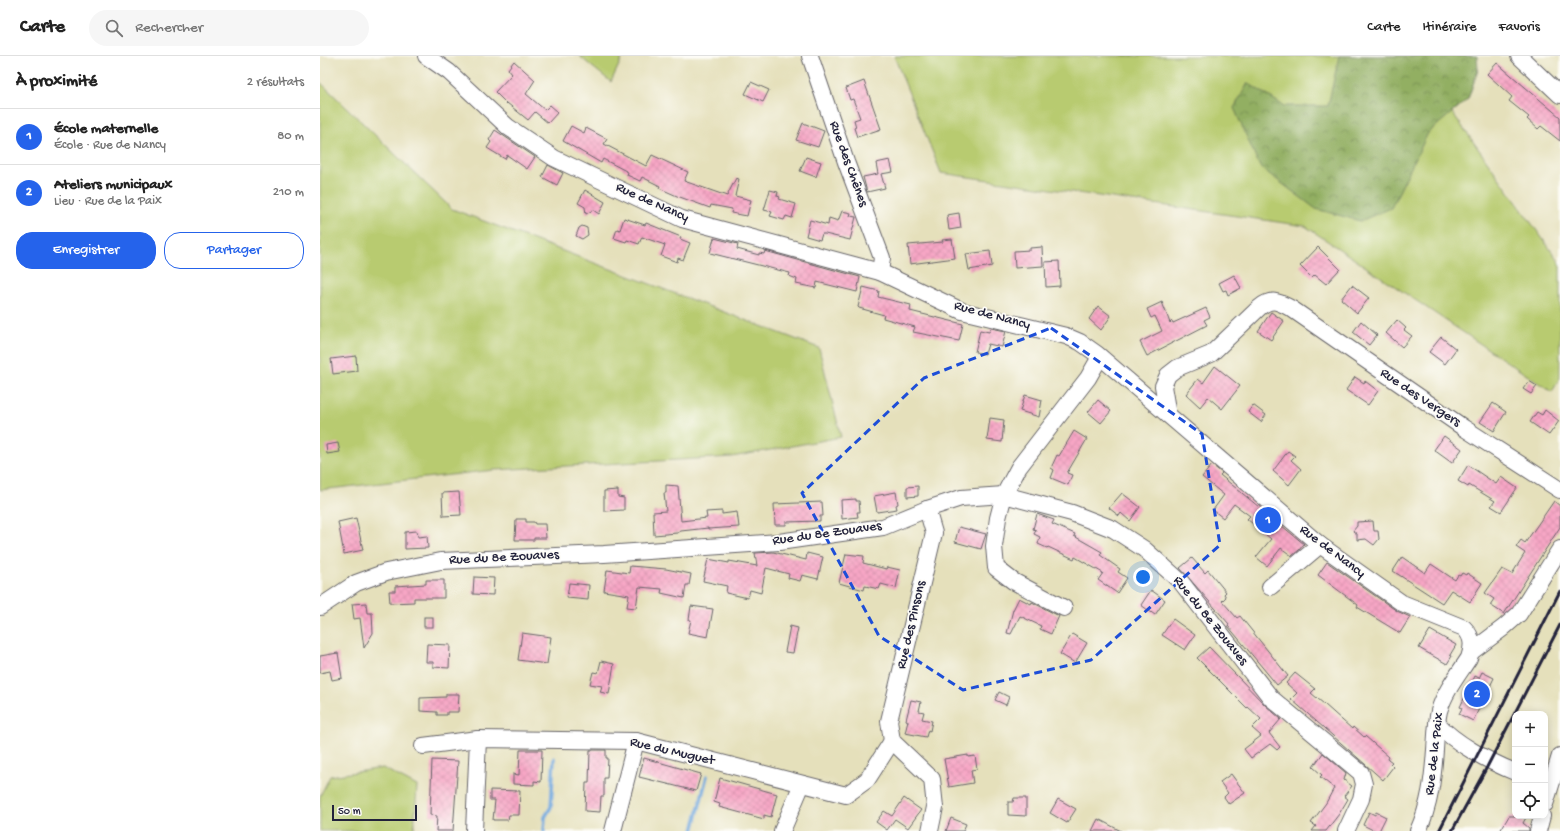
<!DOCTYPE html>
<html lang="fr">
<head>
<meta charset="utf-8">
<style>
  :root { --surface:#fff; --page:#f6f6f6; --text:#222; --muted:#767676; --line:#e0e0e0; --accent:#2563eb }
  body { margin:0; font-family:"Gochi Hand",sans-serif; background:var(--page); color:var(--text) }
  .controls { position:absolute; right:12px; bottom:12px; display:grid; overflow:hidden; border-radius:8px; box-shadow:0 2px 10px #0003 }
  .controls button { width:36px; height:36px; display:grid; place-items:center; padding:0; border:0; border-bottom:1px solid var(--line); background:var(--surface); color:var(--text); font:20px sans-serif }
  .scale { position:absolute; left:12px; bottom:10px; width:85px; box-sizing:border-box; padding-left:4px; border:2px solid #22223b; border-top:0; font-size:11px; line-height:14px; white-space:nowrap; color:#22223b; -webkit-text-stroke:3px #fdfcf7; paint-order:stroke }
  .you { position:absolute; left:823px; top:521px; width:14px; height:14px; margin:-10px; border:3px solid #fff; border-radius:50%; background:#1a73e8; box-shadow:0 0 0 6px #1a73e833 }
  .badge { display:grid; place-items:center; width:26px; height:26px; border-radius:50%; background:var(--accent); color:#fff; font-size:13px; font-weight:700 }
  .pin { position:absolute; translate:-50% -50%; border:2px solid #fff; box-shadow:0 1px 4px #0006 }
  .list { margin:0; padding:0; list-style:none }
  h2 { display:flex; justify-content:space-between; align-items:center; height:52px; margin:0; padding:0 16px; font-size:17px }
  h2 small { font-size:13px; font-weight:400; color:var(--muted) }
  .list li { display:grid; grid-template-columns:26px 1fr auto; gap:12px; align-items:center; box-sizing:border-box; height:56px; padding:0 16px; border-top:1px solid var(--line) }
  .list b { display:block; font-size:15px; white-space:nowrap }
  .list p { margin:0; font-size:13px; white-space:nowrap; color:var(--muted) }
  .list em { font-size:13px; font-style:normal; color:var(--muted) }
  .actions { display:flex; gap:8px; padding:12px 16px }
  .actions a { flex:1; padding:9px 0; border:1px solid var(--accent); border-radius:16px; text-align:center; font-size:14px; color:var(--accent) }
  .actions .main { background:var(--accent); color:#fff }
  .icon { flex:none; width:22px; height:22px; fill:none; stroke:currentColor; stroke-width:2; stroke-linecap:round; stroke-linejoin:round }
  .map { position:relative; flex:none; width:1240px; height:775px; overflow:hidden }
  header { display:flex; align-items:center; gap:24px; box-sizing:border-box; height:56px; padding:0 20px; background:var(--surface); border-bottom:1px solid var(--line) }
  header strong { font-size:19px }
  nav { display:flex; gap:22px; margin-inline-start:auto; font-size:14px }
  .search { width:280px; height:36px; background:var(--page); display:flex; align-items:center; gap:10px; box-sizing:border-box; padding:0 14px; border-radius:22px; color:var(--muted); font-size:15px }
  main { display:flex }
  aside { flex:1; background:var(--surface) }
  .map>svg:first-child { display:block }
  .green { fill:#b8cb6f; stroke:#6d7655 }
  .forest { fill:url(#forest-crowns); stroke:#5a684e }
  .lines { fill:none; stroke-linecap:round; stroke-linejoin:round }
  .stream { stroke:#70a7de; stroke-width:3.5 }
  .building { fill:url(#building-cross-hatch) }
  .minor-casing { stroke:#666468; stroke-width:18 }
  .minor { stroke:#fff; stroke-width:16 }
  .rail { stroke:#22223b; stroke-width:3 }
  .marked { fill:none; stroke:#1d4ed8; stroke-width:3; stroke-dasharray:8 5; stroke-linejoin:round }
  .labels { text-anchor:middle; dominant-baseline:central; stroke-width:3.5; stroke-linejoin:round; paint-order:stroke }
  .street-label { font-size:14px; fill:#22223b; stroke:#fdfcf7 }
</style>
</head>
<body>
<header>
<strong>Carte</strong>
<div class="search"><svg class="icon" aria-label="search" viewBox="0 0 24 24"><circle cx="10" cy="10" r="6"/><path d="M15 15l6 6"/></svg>Rechercher</div>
<nav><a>Carte</a><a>Itinéraire</a><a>Favoris</a></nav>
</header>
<main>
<aside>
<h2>À proximité<small>2 résultats</small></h2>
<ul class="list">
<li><span class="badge">1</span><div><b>École maternelle</b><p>École · Rue de Nancy</p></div><em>80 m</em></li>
<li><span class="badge">2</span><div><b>Ateliers municipaux</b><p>Lieu · Rue de la Paix</p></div><em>210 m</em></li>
</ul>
<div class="actions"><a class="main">Enregistrer</a><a>Partager</a></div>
</aside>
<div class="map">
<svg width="1240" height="775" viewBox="0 0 1240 775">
  <defs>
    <pattern id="forest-crowns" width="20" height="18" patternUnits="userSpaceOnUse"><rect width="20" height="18" fill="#92af62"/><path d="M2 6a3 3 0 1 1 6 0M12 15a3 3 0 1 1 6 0" fill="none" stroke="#778e52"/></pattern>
    <pattern id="building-cross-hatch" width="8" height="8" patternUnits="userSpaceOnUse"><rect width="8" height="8" fill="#f7a6c5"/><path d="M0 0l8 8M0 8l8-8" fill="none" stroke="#d38faa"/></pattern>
  </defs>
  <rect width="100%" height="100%" fill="#fdfcf7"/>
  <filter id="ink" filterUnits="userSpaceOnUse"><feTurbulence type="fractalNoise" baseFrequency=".025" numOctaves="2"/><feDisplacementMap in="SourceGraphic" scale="8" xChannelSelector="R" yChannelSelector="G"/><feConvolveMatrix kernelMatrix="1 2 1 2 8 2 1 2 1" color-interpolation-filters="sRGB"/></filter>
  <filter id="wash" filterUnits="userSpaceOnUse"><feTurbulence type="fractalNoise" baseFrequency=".012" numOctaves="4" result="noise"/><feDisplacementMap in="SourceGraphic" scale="16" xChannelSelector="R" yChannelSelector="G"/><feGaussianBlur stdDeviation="0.9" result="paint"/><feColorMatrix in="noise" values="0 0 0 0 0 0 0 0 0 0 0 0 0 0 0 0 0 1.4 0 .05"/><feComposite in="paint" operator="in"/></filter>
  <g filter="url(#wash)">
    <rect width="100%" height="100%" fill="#e5e0bb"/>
    <g class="green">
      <polygon points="259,0 303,0 291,26"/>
      <polygon points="574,0 1122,0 1119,38 1240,207 1240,322 1232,336 985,170 621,117"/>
      <polygon points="0,26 132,153 499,292 521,381 412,401 174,414 0,434"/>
      <polygon points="63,712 97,730 94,775 0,775 0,740 10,720"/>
    </g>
    <polygon class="forest" points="1019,0 1157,0 1158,14 1148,43 1108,77 1071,152 1040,165 996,153 940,111 914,52 928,27 964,50 1008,50"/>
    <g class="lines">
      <g class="stream">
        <polyline points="224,775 225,761 231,751 234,702"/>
        <polyline points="373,775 387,720"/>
      </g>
    </g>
    <g id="blocks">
      <g class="building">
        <polygon points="194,5 215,24 206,38 225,54 230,49 238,56 228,67 215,56 208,64 187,47 187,48 175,36 192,18 188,13"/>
        <polygon points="1177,7 1240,61 1240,85 1221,70 1218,73 1207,63 1209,61 1189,45 1192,41 1167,18"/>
        <polygon points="544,25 561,73 537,81 534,72 536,71 534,64 540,62 533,43 530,44 526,32"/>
        <polygon points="431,26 449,34 443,46 425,38"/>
        <polygon points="483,67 504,75 498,91 476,84"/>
        <polygon points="251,70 264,77 266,72 287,83 284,88 326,110 332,99 368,116 364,125 407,140 416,122 419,123 415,140 431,144 427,160 411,157 412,153 391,149 390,152 357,140 339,132 340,130 322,121 320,125 307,119 308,116 283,103 281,107 243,85"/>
        <polygon points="175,74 215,101 207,113 187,99 185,103 167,92 171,86 169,84"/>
        <polygon points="486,101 501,106 496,121 480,115"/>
        <polygon points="570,104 573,116 561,118 565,132 547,136 543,121 558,118 556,107"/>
        <polygon points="228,109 243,117 237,129 222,121"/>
        <polygon points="265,134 285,146 279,158 273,154 266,158 265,151 258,147"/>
        <polygon points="450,134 458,136 457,140 460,141 459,143 476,148 472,162 466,160 464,164 450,160 452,156 444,154"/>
        <polygon points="522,155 531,157 530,160 536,161 530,184 505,178 502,178 500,184 486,180 490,164 508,169 509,162 518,165"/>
        <polygon points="639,157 641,172 629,174 627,159"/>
        <polygon points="304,162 325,169 326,167 361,181 360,183 370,187 363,204 358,202 357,206 341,200 345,189 322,181 319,188 307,184 306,186 294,182 297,173 300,174"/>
        <polygon points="262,170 267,172 268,179 262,183 256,180 259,172"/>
        <polygon points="394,182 418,188 417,193 439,199 439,197 444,198 445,195 540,221 537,236 497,226 496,232 476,228 477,223 469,220 470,217 390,197"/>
        <polygon points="632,183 635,202 590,208 588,189 623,186 622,184"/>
        <polygon points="722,191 723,210 695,212 694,195 710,194 710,192"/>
        <polygon points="998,191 1020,213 1006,228 995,219 992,222 980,210"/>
        <polygon points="670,195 672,210 649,214 646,198"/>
        <polygon points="739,205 740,230 726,231 725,206"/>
        <polygon points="914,219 921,232 908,239 906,234 903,235 899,227"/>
        <polygon points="1032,229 1049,242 1037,257 1021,243"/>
        <polygon points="543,231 559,235 558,241 591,249 590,255 643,268 639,285 593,276 595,271 563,262 564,259 539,252 538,251"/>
        <polygon points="842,246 850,267 852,265 853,267 886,252 890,261 884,264 887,269 827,300 820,286 842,275 835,260 831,262 827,253"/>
        <polygon points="778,250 791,260 781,274 769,263"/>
        <polygon points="951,256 964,265 951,284 938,275"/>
        <polygon points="1077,264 1086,272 1084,274 1092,280 1082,291 1066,277"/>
        <polygon points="1041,265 1057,279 1049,289 1033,276"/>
        <polygon points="671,272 686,275 682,291 668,288 665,298 655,296 660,274 669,276"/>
        <polygon points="1121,281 1136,293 1125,308 1109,296"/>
        <polygon points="36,300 37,315 13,318 11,303"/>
        <polygon points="895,310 920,330 902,353 888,341 880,351 866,338 878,323 883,327"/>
        <polygon points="1035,321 1044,327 1045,325 1058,335 1048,349 1026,334"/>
        <polygon points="1209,325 1217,330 1211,338 1203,333"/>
        <polygon points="705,339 722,344 719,361 700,355"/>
        <polygon points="778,344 791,355 781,367 768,356"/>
        <polygon points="1173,347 1186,356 1174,375 1160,366"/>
        <polygon points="933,349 946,359 941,366 928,356"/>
        <polygon points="1225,354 1239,365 1229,379 1210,366 1217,356 1222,359"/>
        <polygon points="670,362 684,364 682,386 667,384"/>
        <polygon points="754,375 767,383 747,417 752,419 748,429 731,422 734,414 731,412 737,399 739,400"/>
        <polygon points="1124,380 1142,393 1132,407 1114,394"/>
        <polygon points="18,387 20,396 7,398 6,389"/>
        <polygon points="968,395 975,400 971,404 981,413 969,429 953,415"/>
        <polygon points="892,409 902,417 900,419 984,488 979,494 972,500 961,492 947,510 936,501 951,483 927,463 930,460 914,448 903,462 893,454 904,439 882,421"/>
        <polygon points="1148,409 1176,428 1181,421 1197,432 1181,456 1171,450 1175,445 1149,429 1148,431 1138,425"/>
        <polygon points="346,429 358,430 361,465 387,462 386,456 402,455 402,458 417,456 419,471 388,473 388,472 361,475 357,477 334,479 333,456 346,455 344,437 346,437"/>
        <polygon points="598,430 598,440 587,441 587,431"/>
        <polygon points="298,434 298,441 304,442 304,454 284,455 284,435"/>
        <polygon points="139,436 141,459 123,460 122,437"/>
        <polygon points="576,436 578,448 576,449 577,453 557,456 554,440"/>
        <polygon points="802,437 820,451 810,465 801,457 799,460 789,452"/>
        <polygon points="536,443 536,445 539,445 540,456 537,456 538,461 522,463 521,444"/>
        <polygon points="1234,445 1240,450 1240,471 1184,558 1170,549 1174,543 1165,537 1182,513 1192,518 1205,497 1196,491 1201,484 1205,487"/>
        <polygon points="502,446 503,460 500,460 500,465 466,466 466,469 455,469 454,448"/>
        <polygon points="717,458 734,464 732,468 755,478 754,480 782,496 780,499 800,513 798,516 807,522 797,537 778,524 783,517 755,501 754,503 728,491 727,492 718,488 720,481 714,478 716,474 713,473"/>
        <polygon points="36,462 43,494 24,498 18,466"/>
        <polygon points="196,463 206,463 206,466 214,466 215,468 225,468 226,482 214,482 214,484 195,484"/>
        <polygon points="1053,465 1054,475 1058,475 1059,483 1054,489 1046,483 1037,484 1037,478 1033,475 1037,470 1037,466"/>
        <polygon points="639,471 666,478 661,493 635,486"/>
        <polygon points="97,475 98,481 107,480 108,492 85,493 85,476"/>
        <polygon points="453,496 486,504 487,497 503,501 498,523 482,519 480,525 468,522 469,518 446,512 441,537 430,534 428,542 406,537 407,530 383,525 388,503 409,507 409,505 437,510 435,497"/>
        <polygon points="526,498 544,500 543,507 566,513 567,511 580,514 576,532 561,528 559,533 545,530 544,534 519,527"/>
        <polygon points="1082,501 1105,517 1111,508 1135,524 1138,519 1140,520 1142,517 1146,519 1147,517 1162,527 1150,546 1131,534 1122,547 1073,515"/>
        <polygon points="872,502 885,517 888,514 906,536 904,538 906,541 902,545 917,562 920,560 968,620 957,629 908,570 909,568 860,512"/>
        <polygon points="1007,506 1077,555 1090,561 1080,577 1037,551 1038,549 998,519"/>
        <polygon points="310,510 346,513 371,518 369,529 366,529 364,542 341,537 342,533 319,531 316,552 307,551 309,539 284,535 287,514 309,517"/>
        <polygon points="154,521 174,522 173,539 153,538"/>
        <polygon points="106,524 124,524 124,542 94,542 94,546 70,547 69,535 75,535 75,530 106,528"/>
        <polygon points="249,527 269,529 268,544 247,542"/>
        <polygon points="831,534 845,544 835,559 821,549"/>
        <polygon points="699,542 711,548 712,546 739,560 731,578 720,573 721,570 700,560 691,578 687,577 693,554"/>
        <polygon points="46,547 47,557 52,557 53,577 44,592 40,562 34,563 32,548"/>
        <polygon points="371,550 393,553 388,581 368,577 371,564 369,564"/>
        <rect x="104" y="561" width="9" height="10"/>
        <polygon points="853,563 875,579 865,594 842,579"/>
        <polygon points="470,570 478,572 473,597 465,596"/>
        <polygon points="1110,574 1136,589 1130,599 1132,600 1127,608 1099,592"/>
        <polygon points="202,577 231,581 227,608 198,604"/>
        <polygon points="752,578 767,587 755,607 740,598"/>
        <polygon points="107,588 130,589 129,612 113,611 113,606 106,606"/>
        <polygon points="889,591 945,649 961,663 949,677 960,691 957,694 950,688 931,702 924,693 941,680 932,672 941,663 928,651 927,652 877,602"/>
        <polygon points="18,597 22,622 12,624 10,615 0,617 0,600"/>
        <polygon points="281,605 294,608 289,638 280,636 282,630 270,628 273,616 278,617"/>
        <polygon points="1162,616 1174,622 1153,665 1139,658 1142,652 1140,651 1155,620 1159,622"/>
        <polygon points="975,617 995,633 991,637 1004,648 1032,673 1033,671 1044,681 1045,680 1069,701 1068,703 1072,706 1070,708 1073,711 1063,724 971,643 977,637 966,627"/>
        <polygon points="679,636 689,641 686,649 675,644"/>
        <polygon points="126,638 139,638 138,656 127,656 127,659 117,659 117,656 100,655 100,642 126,641"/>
        <polygon points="591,644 601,646 599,655 604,656 602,663 612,665 610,675 608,674 606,681 585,677 588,665 586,664"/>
        <polygon points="200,694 222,694 221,726 214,725 214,729 193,728 193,718 199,719"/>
        <polygon points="270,694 286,694 286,702 288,702 287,722 284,722 284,740 281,740 280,756 265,755 266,727 269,727"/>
        <polygon points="1003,697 1026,717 1024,724 1032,730 1024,740 1028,743 1019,758 1006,775 992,775 996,770 991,767 1006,747 1014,732 1000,721 1002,719 993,711"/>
        <polygon points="648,699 648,701 655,700 657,713 651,714 653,727 629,731 624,703"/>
        <polygon points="324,702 381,718 376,735 319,721"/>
        <polygon points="112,704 138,705 133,775 116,775 117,760 110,759"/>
        <polygon points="911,718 925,737 909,748 904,741 908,737 900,726"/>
        <polygon points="400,722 457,738 451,761 444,759 444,763 399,751 400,748 394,746"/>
        <polygon points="170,734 200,735 199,759 189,759 188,764 173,764 175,744 170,744"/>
        <polygon points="584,742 601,754 588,772 575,763 567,774 556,766 564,755 572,760"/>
        <polygon points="694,742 706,742 706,760 688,759 688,746 693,746"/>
        <polygon points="738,743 756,753 747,767 730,757"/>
        <polygon points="1049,756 1055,759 1056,756 1066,761 1059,775 1055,775 1043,769"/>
        <polygon points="1189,760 1207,760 1203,767 1209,772 1209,775 1180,775"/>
        <polygon points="631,762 646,768 643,775 626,775"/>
        <polygon points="778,763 784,766 801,775 772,775"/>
      </g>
    </g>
  </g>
  <g filter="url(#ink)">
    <use href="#blocks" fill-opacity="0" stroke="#666468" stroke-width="1"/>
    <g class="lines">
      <defs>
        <g id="minor">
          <path d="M 106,0 L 129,16 L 188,71 L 234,102 L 362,163 L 560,216 L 642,255 L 746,280 L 760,286 L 777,298 L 1000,489 L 1082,547 L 1144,572 C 1153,581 1153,590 1149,602 C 1138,619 1125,635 1119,655 C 1116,668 1116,681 1115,694 C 1113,722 1110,749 1098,775"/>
          <polyline points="490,0 526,106 562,202 560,216"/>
          <polyline points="1199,0 1240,39"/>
          <path d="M 848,359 L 843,330 L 848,319 L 857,312 L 891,298 L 939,252 C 952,241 959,246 972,253 L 1144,372 L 1240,434"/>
          <polyline points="950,531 1000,489"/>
          <polyline points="0,551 36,527 66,516 121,505 284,498 459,486 563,471 607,453 641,442 684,439 752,457 793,473 824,493 861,526 951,642 1041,717 1044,728 1041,743 1026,775"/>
          <polyline points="744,552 693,525 676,512 674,490 678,462 684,439 699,411 768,322 780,301"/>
          <polyline points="1151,596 1183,572 1199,558 1240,493"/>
          <path d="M 1117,667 C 1134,687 1170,706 1195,716"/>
          <polyline points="572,685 569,665 614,477 607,453"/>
          <polyline points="572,685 612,723 615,751 610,775"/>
          <polyline points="103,690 158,683 316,685 526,739 547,724 572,685"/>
          <polyline points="1225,748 1240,700"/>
          <polyline points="154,775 158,683"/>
          <polyline points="293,775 316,685"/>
          <polyline points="462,775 482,728"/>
          <polyline points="1218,775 1222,760"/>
        </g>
      </defs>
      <use href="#minor" class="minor-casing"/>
      <use href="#minor" class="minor"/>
      <g class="rail">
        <polyline points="1119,775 1240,535"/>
        <polyline points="1132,775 1167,711 1240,569"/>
      </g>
    </g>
  </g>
  <path class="marked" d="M 731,272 L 882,378 L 900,489 L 771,604 L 643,634 L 559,580 L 482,437 L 604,322 Z"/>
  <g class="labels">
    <g class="street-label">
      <text transform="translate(528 108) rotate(70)">Rue des Chênes</text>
      <text transform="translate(332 147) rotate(24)">Rue de Nancy</text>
      <text transform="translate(672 260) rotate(15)">Rue de Nancy</text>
      <text transform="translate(1100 342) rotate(34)">Rue des Vergers</text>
      <text transform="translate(507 478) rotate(-8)">Rue du 8e Zouaves</text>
      <text transform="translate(1012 496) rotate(37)">Rue de Nancy</text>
      <text transform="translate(184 502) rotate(-3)">Rue du 8e Zouaves</text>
      <text transform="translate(890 565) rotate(51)">Rue du 8e Zouaves</text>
      <text transform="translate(592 569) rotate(-77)">Rue des Pinsons</text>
      <text transform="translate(352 696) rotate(13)">Rue du Muguet</text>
      <text transform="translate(1115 698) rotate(-83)">Rue de la Paix</text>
    </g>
  </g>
</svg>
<div class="controls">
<button>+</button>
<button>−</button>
<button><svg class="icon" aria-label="locate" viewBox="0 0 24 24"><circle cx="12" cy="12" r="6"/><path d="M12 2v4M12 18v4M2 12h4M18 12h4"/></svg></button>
</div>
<div class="scale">50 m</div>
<div class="you"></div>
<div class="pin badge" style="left:948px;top:464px">1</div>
<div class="pin badge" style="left:1157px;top:638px">2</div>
</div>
</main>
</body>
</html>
